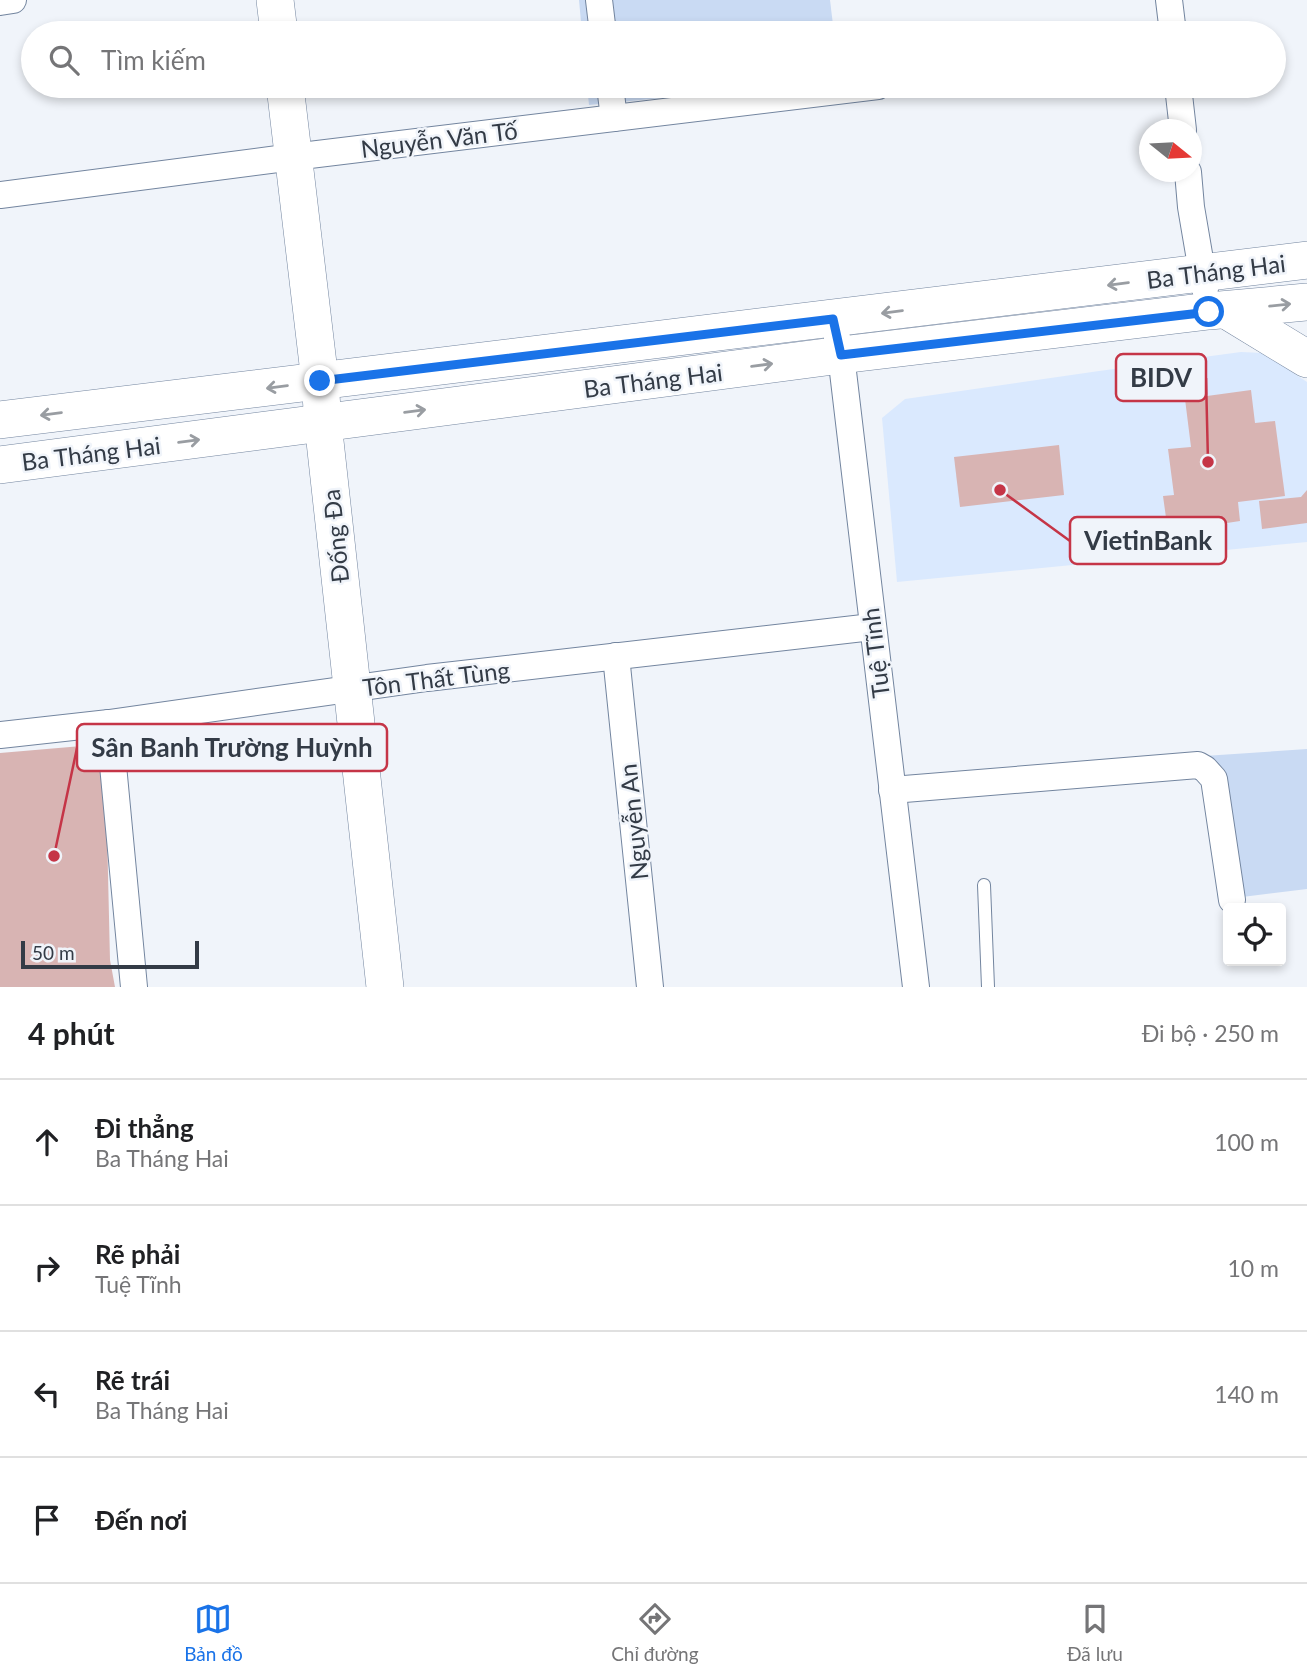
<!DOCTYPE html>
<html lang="vi">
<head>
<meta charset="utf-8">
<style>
  :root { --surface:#fff; --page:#f6f6f6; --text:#202124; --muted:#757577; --line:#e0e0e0; --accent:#1a73e8 }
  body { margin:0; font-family:Lato,sans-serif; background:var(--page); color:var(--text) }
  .controls { position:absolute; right:21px; bottom:21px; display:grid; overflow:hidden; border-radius:7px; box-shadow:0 4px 10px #0003 }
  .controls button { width:63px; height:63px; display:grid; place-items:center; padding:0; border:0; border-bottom:2px solid var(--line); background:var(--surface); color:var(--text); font:35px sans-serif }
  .compass { position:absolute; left:1139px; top:119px; width:63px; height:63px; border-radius:50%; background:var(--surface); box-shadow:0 4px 10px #0003; rotate:108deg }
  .scale { position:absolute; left:21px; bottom:18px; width:178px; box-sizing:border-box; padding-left:7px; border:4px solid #333b46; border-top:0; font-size:19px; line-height:24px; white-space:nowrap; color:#333b46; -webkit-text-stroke:5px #f0f4fa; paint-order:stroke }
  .stop { position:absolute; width:21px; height:21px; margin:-16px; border:5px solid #1a73e8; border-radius:50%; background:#fff }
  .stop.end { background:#1a73e8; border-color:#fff; box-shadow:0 2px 7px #0008 }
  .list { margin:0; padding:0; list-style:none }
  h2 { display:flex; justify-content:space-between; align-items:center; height:91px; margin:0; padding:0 28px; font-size:30px }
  h2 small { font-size:23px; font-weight:400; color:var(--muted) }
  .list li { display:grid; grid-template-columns:46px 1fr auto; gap:21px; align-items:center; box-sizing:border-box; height:126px; padding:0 28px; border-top:2px solid var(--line) }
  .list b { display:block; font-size:26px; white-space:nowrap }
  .list p { margin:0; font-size:23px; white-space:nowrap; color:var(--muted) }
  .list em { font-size:23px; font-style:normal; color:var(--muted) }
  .icon { flex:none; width:38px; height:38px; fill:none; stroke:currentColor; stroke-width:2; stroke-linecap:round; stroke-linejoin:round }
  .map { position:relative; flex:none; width:1307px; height:987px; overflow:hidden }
  .search { position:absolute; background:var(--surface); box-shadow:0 4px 10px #0003; left:21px; right:21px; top:21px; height:77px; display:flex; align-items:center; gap:18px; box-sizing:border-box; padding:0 24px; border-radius:38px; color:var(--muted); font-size:26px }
  .sheet { height:595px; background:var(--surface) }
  nav { display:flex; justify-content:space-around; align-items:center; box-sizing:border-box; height:98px; border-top:2px solid var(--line); background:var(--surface); font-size:19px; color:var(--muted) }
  nav a { display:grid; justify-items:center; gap:4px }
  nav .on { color:var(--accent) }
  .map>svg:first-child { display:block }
  .built { fill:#dae9fe }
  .green { fill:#c9daf3 }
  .building { fill:#d8b4b3 }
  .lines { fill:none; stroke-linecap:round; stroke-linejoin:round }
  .lane-casing { stroke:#73859f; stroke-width:14 }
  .street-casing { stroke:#73859f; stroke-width:28 }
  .secondary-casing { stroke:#73859f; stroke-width:38 }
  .lane { stroke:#fff; stroke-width:12 }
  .street { stroke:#fff; stroke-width:26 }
  .secondary { stroke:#fff; stroke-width:37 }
  .oneway { stroke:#999da2 }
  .route { stroke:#1a73e8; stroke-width:9 }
  .labels { text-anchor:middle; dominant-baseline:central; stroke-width:5; stroke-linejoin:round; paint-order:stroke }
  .street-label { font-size:24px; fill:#333b46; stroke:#f0f4fa }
  .leader { fill:none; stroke:#c53547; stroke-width:2.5 }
  .callout-dot { fill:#c53547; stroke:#f0f4fa; stroke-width:2.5 }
  .callout { fill:#f0f4fa; stroke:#c53547; stroke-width:2.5 }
  .callout-label { font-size:26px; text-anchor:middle; font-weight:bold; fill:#333b46 }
</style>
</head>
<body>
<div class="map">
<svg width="1307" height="987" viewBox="0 0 1307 987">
  <rect width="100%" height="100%" fill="#f0f4fa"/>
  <polygon class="built" points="1241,352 1263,353 1307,382 1307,542 897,582 882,418 905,399 1099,371"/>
  <g class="green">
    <polygon points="579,0 830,0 834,33 582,33"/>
    <polygon points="587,86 786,86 589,105"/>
    <polygon points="1307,749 1307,889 1218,900 1204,756"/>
  </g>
  <g class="building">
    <polygon points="1251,390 1255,423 1275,421 1285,496 1238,502 1240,521 1168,532 1163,496 1174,495 1168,449 1191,447 1185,399"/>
    <polygon points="1059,445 1064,495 960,507 954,457"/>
    <polygon points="1307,490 1307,523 1262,529 1259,501 1301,497"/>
    <polygon points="105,744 110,960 115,987 0,987 0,753"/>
  </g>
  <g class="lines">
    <defs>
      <polyline id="lane" points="984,885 988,987"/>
      <g id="street">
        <polyline points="599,0 603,33"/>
        <polyline points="1169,0 1173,33"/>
        <polyline points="0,2 13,0"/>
        <polyline points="610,86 614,118"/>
        <polyline points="1178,86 1183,130"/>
        <polyline points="1188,172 1191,207 1205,289"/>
        <polyline points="0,195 293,157 878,86"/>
        <polyline points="837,338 841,355 916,987"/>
        <polyline points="616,656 650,987"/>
        <polyline points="109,723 134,987"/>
        <polyline points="0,735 109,723 427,678 872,627"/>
        <polyline points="892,790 1198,765 1205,769 1214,779 1232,900"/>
      </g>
      <g id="secondary">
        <polyline points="275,0 279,33"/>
        <polyline points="285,86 320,381 323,423 385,987"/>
        <polyline points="1228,311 1307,359"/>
        <polyline points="0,420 1307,260"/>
        <polyline points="0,465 841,355 1209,311 1307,302"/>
      </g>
    </defs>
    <use href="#lane" class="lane-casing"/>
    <use href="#street" class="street-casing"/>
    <use href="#secondary" class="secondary-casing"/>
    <use href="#lane" class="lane"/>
    <use href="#street" class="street"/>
    <use href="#secondary" class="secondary"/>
  </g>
  <defs><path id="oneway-shaft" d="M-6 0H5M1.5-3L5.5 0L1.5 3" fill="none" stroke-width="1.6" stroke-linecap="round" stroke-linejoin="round" transform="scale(1.75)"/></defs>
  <g class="oneway">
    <use href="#oneway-shaft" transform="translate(1118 284) rotate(173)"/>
    <use href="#oneway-shaft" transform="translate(1280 305) rotate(-6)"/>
    <use href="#oneway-shaft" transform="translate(892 312) rotate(173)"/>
    <use href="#oneway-shaft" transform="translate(762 365) rotate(-7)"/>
    <use href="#oneway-shaft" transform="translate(277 387) rotate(173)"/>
    <use href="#oneway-shaft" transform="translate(415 411) rotate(-7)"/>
    <use href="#oneway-shaft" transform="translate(51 414) rotate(173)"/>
    <use href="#oneway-shaft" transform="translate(189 441) rotate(-7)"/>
  </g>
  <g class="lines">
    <polyline class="route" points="320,381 833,319 841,355 1209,312"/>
  </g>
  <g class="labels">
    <g class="street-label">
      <text transform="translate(439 139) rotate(-7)">Nguyễn Văn Tố</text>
      <text transform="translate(1216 271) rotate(-7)">Ba Tháng Hai</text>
      <text transform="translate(653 380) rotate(-7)">Ba Tháng Hai</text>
      <text transform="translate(91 453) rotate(-7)">Ba Tháng Hai</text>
      <text transform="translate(335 536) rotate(-96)">Đống Đa</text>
      <text transform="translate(875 653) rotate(-97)">Tuệ Tĩnh</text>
      <text transform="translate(436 678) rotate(-7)">Tôn Thất Tùng</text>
      <text transform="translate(633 822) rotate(-96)">Nguyễn An</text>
    </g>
  </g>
  <path class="leader" d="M1208 462L1206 378M1000 490L1070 541M54 856L77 748"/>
  <g class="callout-dot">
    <circle cx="1208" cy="462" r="7"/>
    <circle cx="1000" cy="490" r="7"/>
    <circle cx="54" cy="856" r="7"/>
  </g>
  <g class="callout">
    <rect x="1116" y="354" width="90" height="47" rx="7"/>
    <rect x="1070" y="517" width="156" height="47" rx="7"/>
    <rect x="77" y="724" width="310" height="47" rx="7"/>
  </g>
  <g class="callout-label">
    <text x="1161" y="387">BIDV</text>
    <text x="1148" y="550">VietinBank</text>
    <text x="232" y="757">Sân Banh Trường Huỳnh</text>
  </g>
</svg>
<div class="controls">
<button><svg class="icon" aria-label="locate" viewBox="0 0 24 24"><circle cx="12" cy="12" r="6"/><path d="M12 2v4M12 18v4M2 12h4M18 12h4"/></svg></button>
</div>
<svg class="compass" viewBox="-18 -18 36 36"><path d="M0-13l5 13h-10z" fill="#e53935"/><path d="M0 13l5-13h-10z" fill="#757577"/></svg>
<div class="scale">50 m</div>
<div class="stop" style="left:1209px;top:312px"></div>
<div class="stop end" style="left:320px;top:381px"></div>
<div class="search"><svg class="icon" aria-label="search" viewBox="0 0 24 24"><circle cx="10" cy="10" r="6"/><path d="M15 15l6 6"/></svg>Tìm kiếm</div>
</div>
<section class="sheet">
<h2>4 phút<small>Đi bộ · 250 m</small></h2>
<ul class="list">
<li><svg class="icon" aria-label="ahead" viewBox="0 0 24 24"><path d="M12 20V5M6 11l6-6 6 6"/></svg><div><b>Đi thẳng</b><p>Ba Tháng Hai</p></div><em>100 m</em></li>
<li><svg class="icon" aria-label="right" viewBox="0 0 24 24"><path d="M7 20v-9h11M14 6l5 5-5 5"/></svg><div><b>Rẽ phải</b><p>Tuệ Tĩnh</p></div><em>10 m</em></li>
<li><svg class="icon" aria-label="left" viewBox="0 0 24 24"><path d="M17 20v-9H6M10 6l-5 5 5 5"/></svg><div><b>Rẽ trái</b><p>Ba Tháng Hai</p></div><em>140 m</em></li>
<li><svg class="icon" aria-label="arrive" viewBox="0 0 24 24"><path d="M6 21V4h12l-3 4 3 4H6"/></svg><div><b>Đến nơi</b></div></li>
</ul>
</section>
<nav>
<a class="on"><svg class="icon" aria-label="map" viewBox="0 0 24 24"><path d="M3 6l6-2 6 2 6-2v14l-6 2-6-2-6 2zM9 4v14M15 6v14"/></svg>Bản đồ</a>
<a><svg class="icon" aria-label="directions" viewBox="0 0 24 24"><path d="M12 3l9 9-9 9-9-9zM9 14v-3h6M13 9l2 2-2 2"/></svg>Chỉ đường</a>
<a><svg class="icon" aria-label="saved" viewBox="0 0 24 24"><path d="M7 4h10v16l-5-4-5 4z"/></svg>Đã lưu</a>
</nav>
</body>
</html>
